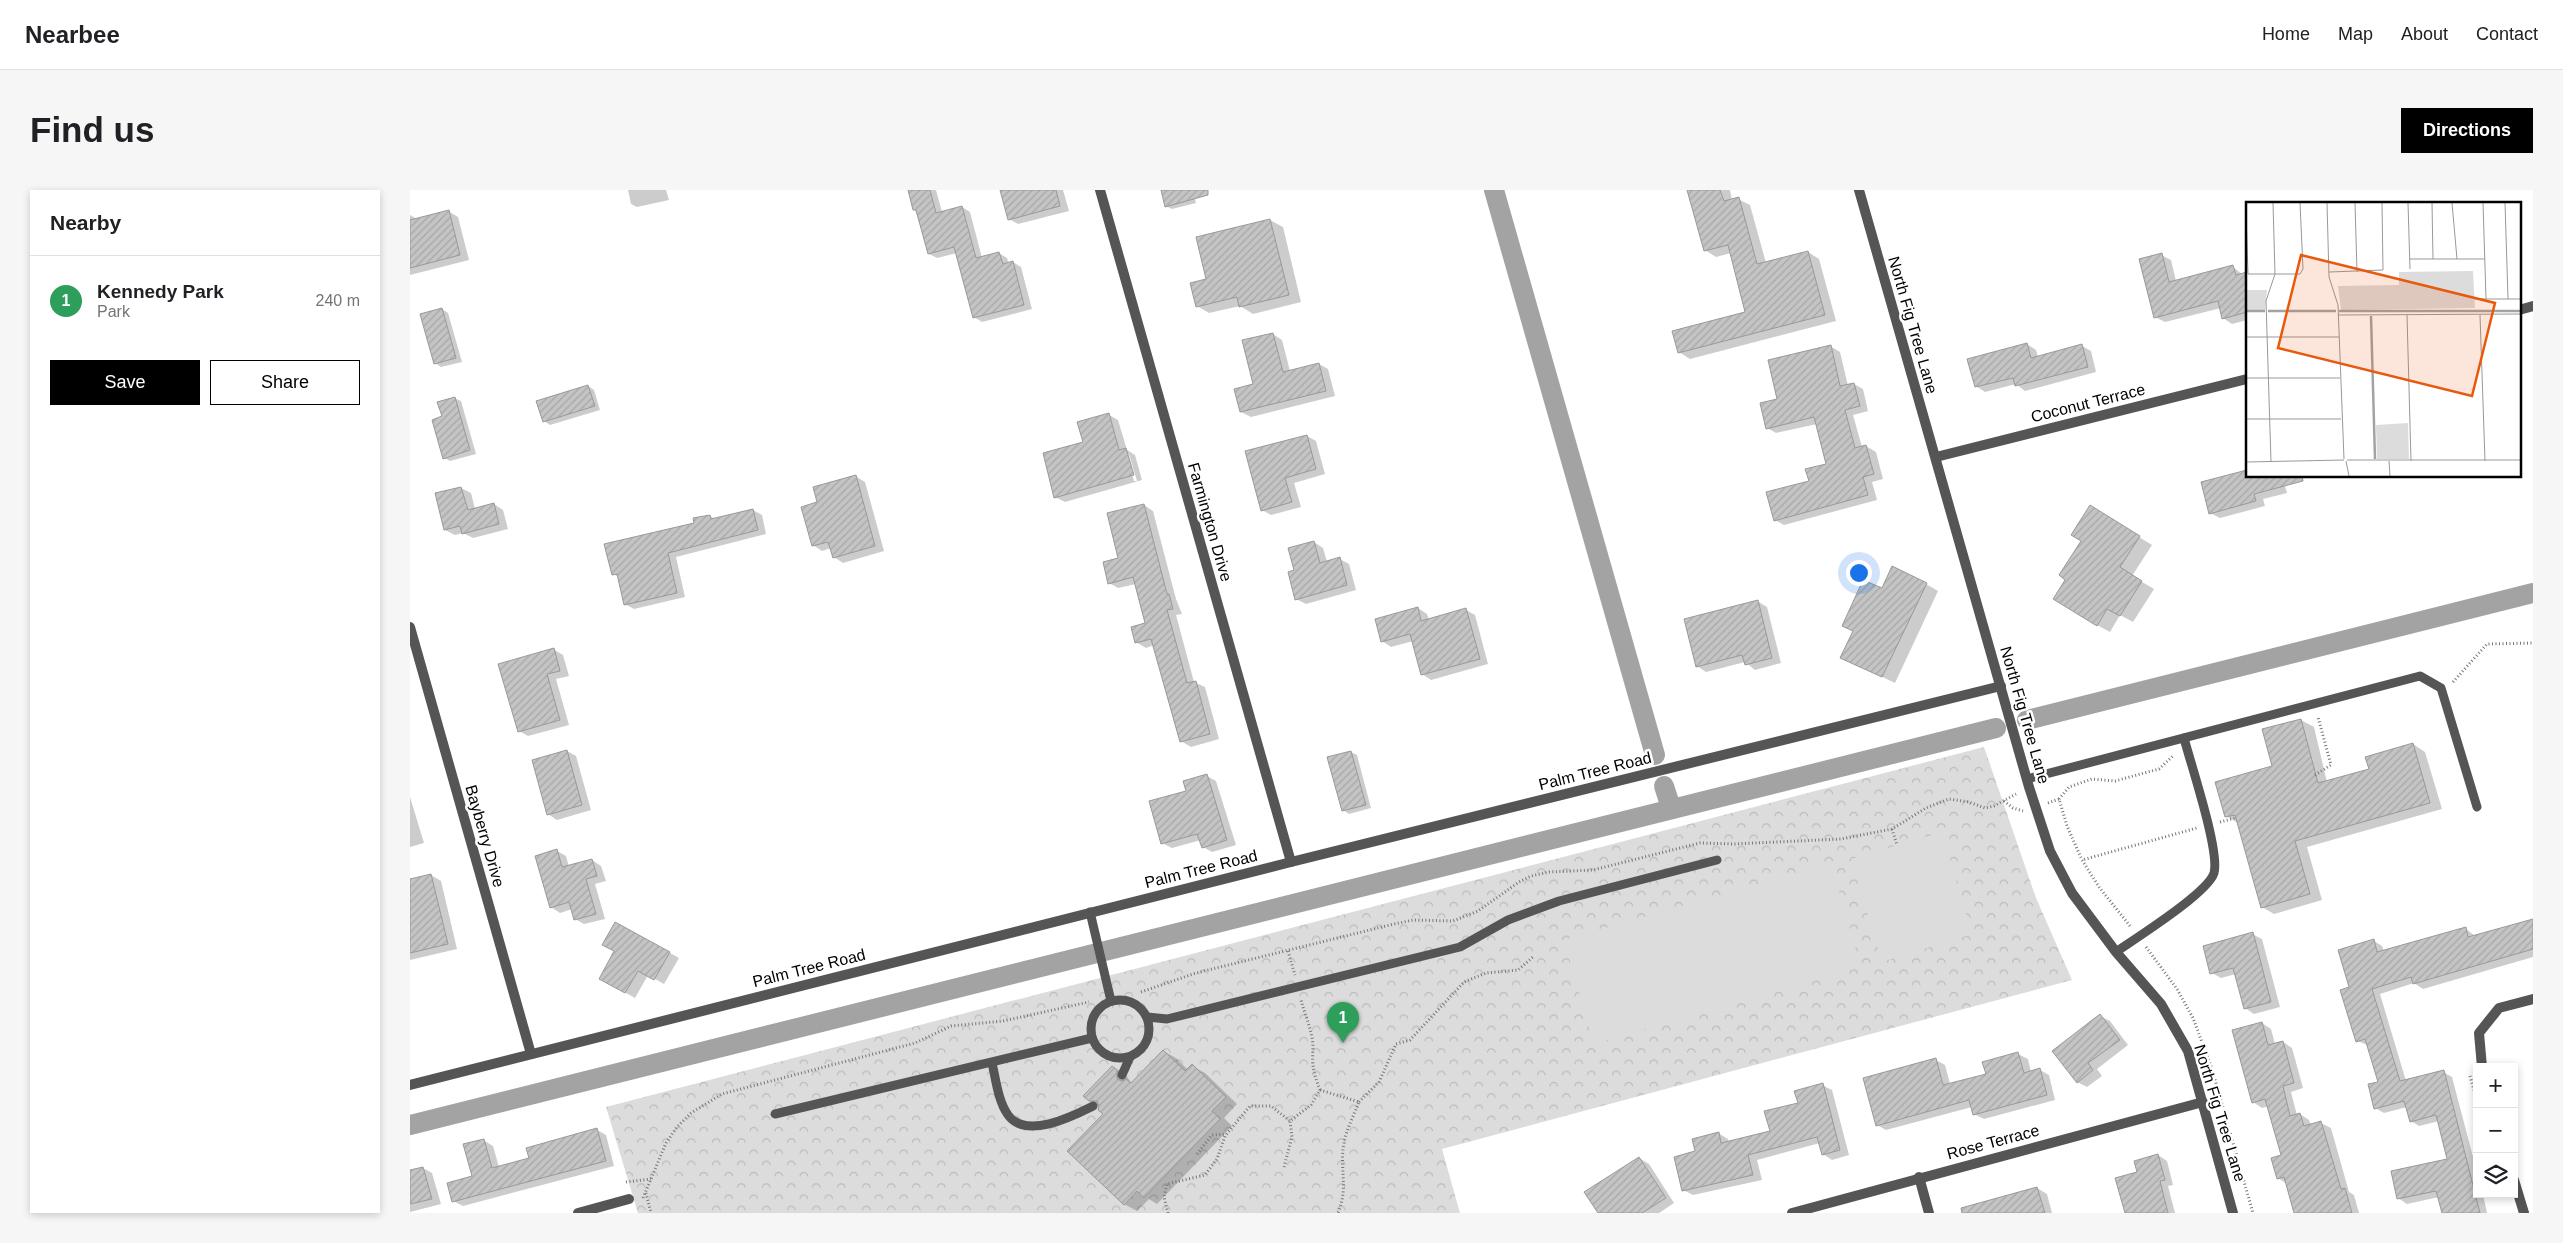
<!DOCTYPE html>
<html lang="en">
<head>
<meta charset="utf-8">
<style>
  :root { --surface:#fff; --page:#f6f6f6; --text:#202124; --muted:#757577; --line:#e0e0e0; --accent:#000 }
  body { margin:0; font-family:Arial,sans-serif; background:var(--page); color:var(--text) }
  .controls { position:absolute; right:15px; bottom:15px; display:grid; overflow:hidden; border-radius:0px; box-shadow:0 2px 8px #0003 }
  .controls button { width:45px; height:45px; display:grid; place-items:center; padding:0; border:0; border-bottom:1px solid var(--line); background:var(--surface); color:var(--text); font:25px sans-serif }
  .you { position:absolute; left:1448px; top:382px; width:18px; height:18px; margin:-12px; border:4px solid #fff; border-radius:50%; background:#1a73e8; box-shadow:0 0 0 8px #1a73e833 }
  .badge { display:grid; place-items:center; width:32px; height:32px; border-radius:50%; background:var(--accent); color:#fff; font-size:16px; font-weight:700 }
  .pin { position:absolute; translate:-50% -41px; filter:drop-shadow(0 1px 2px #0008) }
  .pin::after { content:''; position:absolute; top:26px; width:18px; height:15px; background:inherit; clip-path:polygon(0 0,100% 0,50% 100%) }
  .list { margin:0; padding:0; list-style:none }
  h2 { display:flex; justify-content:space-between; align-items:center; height:65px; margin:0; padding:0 20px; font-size:21px }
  h2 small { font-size:16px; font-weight:400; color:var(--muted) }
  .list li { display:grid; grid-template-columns:32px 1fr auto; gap:15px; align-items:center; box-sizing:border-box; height:90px; padding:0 20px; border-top:1px solid var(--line) }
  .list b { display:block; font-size:19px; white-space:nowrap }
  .list p { margin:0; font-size:16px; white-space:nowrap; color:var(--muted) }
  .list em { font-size:16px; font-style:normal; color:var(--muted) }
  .actions { display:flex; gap:10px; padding:15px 20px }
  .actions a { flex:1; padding:11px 0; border:1px solid var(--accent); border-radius:0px; text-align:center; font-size:18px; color:var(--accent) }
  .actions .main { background:var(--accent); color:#fff }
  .icon { flex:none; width:28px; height:28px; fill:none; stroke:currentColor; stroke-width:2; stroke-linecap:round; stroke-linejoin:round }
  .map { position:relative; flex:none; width:2123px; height:1023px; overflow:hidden; border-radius:0px }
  header { display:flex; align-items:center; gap:30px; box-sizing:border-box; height:70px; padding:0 25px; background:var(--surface); border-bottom:1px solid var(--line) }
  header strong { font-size:24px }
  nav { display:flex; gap:28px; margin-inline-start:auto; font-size:18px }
  .intro { display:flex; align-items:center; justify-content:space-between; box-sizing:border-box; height:120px; padding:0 30px }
  h1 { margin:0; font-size:35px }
  .button { padding:12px 22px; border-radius:0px; background:var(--accent); color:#fff; font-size:18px; font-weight:700 }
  main { display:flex; gap:30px; padding:0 30px }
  aside { flex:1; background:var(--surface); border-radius:0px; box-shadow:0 2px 8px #0003 }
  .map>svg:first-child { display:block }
  .forest { fill:url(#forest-crowns) }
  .pitch { fill:#dcdcdc }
  .shadow { fill:#0003; fill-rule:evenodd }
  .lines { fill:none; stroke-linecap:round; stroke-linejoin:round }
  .canal { stroke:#a3a3a3; stroke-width:20 }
  .building { fill:url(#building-hatch); stroke:#999 }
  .path { stroke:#777; stroke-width:3; stroke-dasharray:1 2.5; stroke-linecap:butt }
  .lane { stroke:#555; stroke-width:9 }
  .street { stroke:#555; stroke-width:10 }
  .labels { text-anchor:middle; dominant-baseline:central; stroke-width:5; stroke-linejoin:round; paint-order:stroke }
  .street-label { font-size:16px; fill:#000; stroke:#fff }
  .inset-river { fill:none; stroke:#a3a3a3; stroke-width:2.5 }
  .inset-road { fill:none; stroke:#999; stroke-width:1 }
  .view { fill:#e8590c; fill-opacity:0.15; stroke:#e8590c; stroke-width:2.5 }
  .inset-edge { fill:none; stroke:#000; stroke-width:2.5 }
</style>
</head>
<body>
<header>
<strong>Nearbee</strong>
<nav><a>Home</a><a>Map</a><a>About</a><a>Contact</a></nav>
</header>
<div class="intro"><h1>Find us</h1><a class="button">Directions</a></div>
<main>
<aside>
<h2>Nearby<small></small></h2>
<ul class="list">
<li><span class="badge" style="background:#2e9e5b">1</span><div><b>Kennedy Park</b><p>Park</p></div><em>240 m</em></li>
</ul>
<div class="actions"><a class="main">Save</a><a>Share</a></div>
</aside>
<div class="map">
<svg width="2123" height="1023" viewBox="0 0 2123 1023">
  <defs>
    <pattern id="forest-crowns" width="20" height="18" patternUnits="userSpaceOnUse" patternTransform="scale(1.25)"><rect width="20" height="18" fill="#dcdcdc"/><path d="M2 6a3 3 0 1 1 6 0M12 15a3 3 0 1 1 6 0" fill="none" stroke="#bbb"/></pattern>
    <pattern id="building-hatch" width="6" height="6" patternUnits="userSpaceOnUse" patternTransform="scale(1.25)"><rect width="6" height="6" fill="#c4c4c4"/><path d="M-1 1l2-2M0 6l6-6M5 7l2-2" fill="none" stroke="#a7a7a7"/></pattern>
  </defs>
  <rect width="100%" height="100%" fill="#fff"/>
  <polygon class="forest" points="1574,557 1626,708 1662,790 1032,959 1050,1023 228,1023 196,917"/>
  <g class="pitch">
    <polygon points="1532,642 1562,744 1472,772 1441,669"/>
    <polygon points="1421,673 1451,777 1184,854 1154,750"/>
  </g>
  <g class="shadow">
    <polygon points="218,0 256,0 259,10 227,17 221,14"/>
    <polygon points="499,0 526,0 532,22 552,17 560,22 572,68 589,63 597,68 599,74 603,72 611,77 622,119 572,132 564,127 547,63 527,68 519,64"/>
    <polygon points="592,0 653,0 659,21 608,34 599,29"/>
    <polygon points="752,0 783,0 786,13 762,19 756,16"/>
    <polygon points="1278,0 1320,0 1322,10 1328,9 1340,15 1356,73 1398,62 1409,69 1426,131 1280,169 1269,162 1337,123 1321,63 1306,67 1295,60"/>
    <polygon points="38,21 48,27 59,70 0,85 0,25 7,29"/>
    <polygon points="860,30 873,37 891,112 843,124 830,116 799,123 787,116 798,90"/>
    <polygon points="1751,65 1761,70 1766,91 1823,77 1833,85 1837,84 1837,130 1822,134 1813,128 1811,118 1755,132 1745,127"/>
    <polygon points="32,119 38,123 52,172 31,177 25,173"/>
    <polygon points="863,144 872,150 880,181 909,174 918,179 925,206 841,227 831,222 844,195"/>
    <polygon points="1617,154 1626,160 1628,167 1672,156 1681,161 1686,182 1615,201 1606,194 1575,202 1566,196"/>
    <polygon points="1420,156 1430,162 1438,196 1444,194 1453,199 1458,221 1443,225 1452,257 1456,256 1466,262 1473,289 1462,292 1467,310 1374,335 1365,330 1417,275 1407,234 1366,243 1357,238 1369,210"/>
    <polygon points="178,196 184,200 190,220 140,235 134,231"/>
    <polygon points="44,208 51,211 66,264 40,271 34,268 33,227"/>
    <path d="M 699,225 L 708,230 L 717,260 L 725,265 L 732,290 L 655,312 L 645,307 L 674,253 ZM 716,264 L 719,264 L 727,291 L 724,291 Z"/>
    <polygon points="897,246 906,251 915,284 884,293 891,317 861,325 852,320"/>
    <polygon points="445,286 455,292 474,361 433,373 424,367 421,358 412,361 403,355 409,313"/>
    <polygon points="1837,286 1872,286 1877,303 1853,309 1855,316 1810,328 1800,323"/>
    <polygon points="51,298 61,303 65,319 84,314 93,320 98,339 63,348 53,343 45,345 35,340"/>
    <polygon points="734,315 743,321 766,409 772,424 766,425 784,492 795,497 809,549 781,557 771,551 744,455 736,458 726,452 737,434 726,394 708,398 699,393"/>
    <polygon points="343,320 352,325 356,344 266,367 275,407 224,419 215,414 209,387 203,384 300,326 305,329"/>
    <polygon points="1692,324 1742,355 1722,386 1744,399 1723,432 1710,425 1700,442 1687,435"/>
    <polygon points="904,352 913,358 917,372 930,369 939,374 946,400 896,414 886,409 885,381"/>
    <polygon points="1516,394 1528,401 1485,493 1431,467 1472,400"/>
    <polygon points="1347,411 1357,417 1371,473 1345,480 1335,472 1296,482 1287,476"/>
    <polygon points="1008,418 1017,424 1019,430 1056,420 1065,425 1078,474 1021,490 1012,484 1003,451 981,457 972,451"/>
    <polygon points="143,459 153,465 159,486 146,489 159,535 118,546 109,541"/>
    <polygon points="1891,530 1904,537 1917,592 1960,580 2003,554 2015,562 2032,619 1897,657 1912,710 1864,724 1852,717 1828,633 1816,626 1864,577"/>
    <polygon points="157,561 166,566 181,620 147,630 138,624"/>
    <polygon points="941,562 947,565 961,618 939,624 933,620"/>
    <polygon points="797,586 806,591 826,655 802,662 793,657 791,650 762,658 752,653 778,602"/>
    <polygon points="0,607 14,653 0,657"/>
    <polygon points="147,661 156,666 159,677 182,670 191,676 196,691 185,694 195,729 174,734 165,729 162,719 150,723 141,717"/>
    <polygon points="21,685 31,691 47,759 0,770 0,690"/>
    <polygon points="2123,731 2123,767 2013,799 2004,793 1970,804 1996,891 2033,882 2042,887 2067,982 2067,1004 2073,1004 2077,1023 2034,1023 2029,1007 1997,1014 1988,1008 2039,970 2029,931 2009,936 2001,931 1997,917 1974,923 1965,918 1969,892 1958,855 1947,851 1941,797 1964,751 1972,756 1974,761 2056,739 2065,746"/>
    <polygon points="206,733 269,768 254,794 238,785 225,808 200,794 206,761"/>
    <polygon points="1842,744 1852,749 1870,817 1844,824 1835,818 1826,784 1811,788 1802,783"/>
    <polygon points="1690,826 1700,831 1718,855 1687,879 1692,886 1677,897 1667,892"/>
    <polygon points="1852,833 1861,839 1865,854 1873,852 1882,858 1893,898 1881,902 1887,925 1890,924 1899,930 1901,935 1911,933 1921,938 1939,1002 1944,1005 1949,1023 1885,1023 1877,994 1868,988 1873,966 1859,916 1852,918 1843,912"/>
    <polygon points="753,861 766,868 778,880 782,876 795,883 827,914 814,928 822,936 747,1014 739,1009 727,1021 714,1014 694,924 690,917 679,910 703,877 715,884 722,894"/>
    <polygon points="1608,864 1618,869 1621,882 1630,880 1639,885 1645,910 1574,929 1564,924 1562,917 1476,940 1467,935 1526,870 1535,875 1540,894 1577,885"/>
    <polygon points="1412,895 1422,900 1439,965 1422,970 1413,964 1410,953 1347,970 1352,990 1283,1005 1273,1000 1287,962 1308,943 1318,949 1319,953 1361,942 1389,914"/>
    <polygon points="187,940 196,945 204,976 53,1016 43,1011 63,987 73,950 83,956 89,977 121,969"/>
    <polygon points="1748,965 1757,971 1763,995 1758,996 1765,1023 1716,1023 1729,983"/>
    <polygon points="1229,968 1239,974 1264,1013 1249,1023 1189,1023"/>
    <polygon points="13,978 22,983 31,1014 0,1022 0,981"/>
    <polygon points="1627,998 1637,1004 1642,1023 1571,1023"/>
  </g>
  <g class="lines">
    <g class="canal">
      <polyline points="1084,0 1245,565"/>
      <polyline points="1617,530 2123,403"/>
      <polyline points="1254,596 1261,618"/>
      <polyline points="0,935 1586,538"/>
    </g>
  </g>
  <g class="building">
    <polygon points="498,0 520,0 526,23 552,16 566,68 589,62 593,74 603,71 614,115 563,128 544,57 518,64 506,20 503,20"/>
    <polygon points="590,0 646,0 650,16 598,30"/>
    <polygon points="751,0 798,0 798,5 755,17"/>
    <polygon points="1277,0 1310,0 1314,11 1329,7 1347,74 1398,61 1415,125 1268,163 1262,141 1335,122 1318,55 1294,61"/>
    <polygon points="39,20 50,65 0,78 0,30"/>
    <polygon points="860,29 879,105 829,117 827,107 786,117 780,93 796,89 786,47"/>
    <polygon points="1752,63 1759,92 1823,75 1826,85 1837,82 1837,122 1812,129 1808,111 1744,128 1729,69"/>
    <polygon points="32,118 46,168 24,174 10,124"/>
    <polygon points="863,143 873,182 909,173 916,201 830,222 824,199 843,194 832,150"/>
    <polygon points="1617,153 1621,168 1672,154 1678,177 1605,196 1603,188 1565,197 1557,169"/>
    <polygon points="1421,155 1430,196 1444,193 1450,216 1435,220 1445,258 1456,255 1464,284 1453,287 1458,305 1364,331 1356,302 1399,291 1395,279 1416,274 1404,227 1356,239 1350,213 1367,209 1358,170"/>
    <polygon points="178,195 185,216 133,232 126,211"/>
    <polygon points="45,207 60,260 33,269 22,230 32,226 27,212"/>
    <polygon points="699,223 709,260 716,258 724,285 644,308 633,263 673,252 667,232"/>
    <polygon points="897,245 906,279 875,288 882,312 851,321 835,261"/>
    <polygon points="1837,280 1837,286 1892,286 1893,291 1844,304 1846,311 1799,324 1791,292"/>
    <polygon points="446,285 465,356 423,368 418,352 402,356 391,317 407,312 403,297"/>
    <polygon points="51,297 58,320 84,313 89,334 52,344 50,336 34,340 25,303"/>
    <polygon points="734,314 757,404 759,404 763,419 757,420 777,493 786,491 800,544 770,552 741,449 725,453 721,437 735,433 723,387 698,394 693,372 708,368 697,323"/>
    <polygon points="1680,315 1730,346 1710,377 1732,391 1710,426 1697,419 1687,436 1643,409 1655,390 1649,385 1671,351 1661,345"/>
    <polygon points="343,319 348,340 258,363 267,403 214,415 207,384 202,385 194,354 284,333 283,328 300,325 301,329"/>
    <polygon points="904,351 910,373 930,367 937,395 885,410 878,382 884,380 878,358"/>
    <polygon points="1482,376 1517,393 1472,487 1430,468 1443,441 1432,436 1453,390 1472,398"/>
    <polygon points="1348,410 1362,468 1335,475 1332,465 1286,477 1274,429"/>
    <polygon points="1008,417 1011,431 1056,418 1070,469 1011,485 1000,444 971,452 965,429"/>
    <polygon points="144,458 150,481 137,484 150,530 108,542 88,474"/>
    <polygon points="1891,529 1908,593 1959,579 1955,567 2003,553 2020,613 1885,651 1900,704 1851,718 1825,625 1815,627 1805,592 1862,576 1852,539"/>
    <polygon points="157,560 172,615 137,625 122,570"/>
    <polygon points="941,561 956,615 932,621 917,567"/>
    <polygon points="797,584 817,650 792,658 787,644 751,654 739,611 776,601 773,591"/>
    <polygon points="147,659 152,677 182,669 187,686 176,689 186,724 164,730 159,712 140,718 125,666"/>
    <polygon points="21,684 38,754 0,763 0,689"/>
    <polygon points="2123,729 2123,759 2003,794 2001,787 1962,799 1990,891 2034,880 2070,1023 2032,1023 2026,1001 1987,1009 1981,981 2037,969 2026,925 2000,932 1994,911 1964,919 1958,894 1968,892 1955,849 1946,852 1930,800 1939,797 1928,760 1964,749 1967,762 2056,737 2058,747"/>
    <polygon points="205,732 260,762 244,790 228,781 215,803 189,789 204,761 192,755"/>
    <polygon points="1843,742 1861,812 1834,819 1823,778 1800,784 1793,756"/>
    <polygon points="1690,824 1710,850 1678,873 1683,880 1667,893 1642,861"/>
    <polygon points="1852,832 1858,855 1873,851 1884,893 1873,896 1880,926 1890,923 1894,936 1911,931 1931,999 1935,998 1942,1023 1884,1023 1874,987 1867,989 1861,968 1871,965 1855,909 1842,913 1822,840"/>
    <polygon points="753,860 775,881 782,874 816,907 802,921 810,929 734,1008 727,1001 714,1015 657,961 693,924 688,920 689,916 687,911 679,911 673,906 702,876 707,880 707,889 712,891 716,889 721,893"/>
    <polygon points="1608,862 1614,883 1630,878 1637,905 1563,925 1559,910 1466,936 1453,888 1526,868 1533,895 1576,884 1572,872"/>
    <polygon points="1413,893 1430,960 1412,965 1407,947 1338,965 1343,985 1272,1001 1264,967 1285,961 1282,949 1309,942 1311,953 1360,941 1354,921 1388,913 1384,901"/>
    <polygon points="187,938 196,971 42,1012 37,993 62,986 53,954 74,949 82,978 119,968 116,958"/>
    <polygon points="1748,964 1755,990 1750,991 1758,1023 1715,1023 1705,988 1727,982 1724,971"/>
    <polygon points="1229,967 1256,1008 1232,1023 1188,1023 1174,1002"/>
    <polygon points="13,977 22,1009 0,1014 0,980"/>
    <polygon points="1627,997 1635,1023 1552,1023 1551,1018"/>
  </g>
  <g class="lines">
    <g class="path">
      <polyline points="2043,492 2077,454 2123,453"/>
      <polyline points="1905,585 1921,575 1908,527"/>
      <polyline points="1649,609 1659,597 1682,589 1705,591 1749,579 1764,565"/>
      <polyline points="1594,611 1603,618 1613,621"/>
      <polyline points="1638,613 1649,609 1657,636 1672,670"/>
      <polyline points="1810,632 1825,628"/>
      <polyline points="1482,639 1487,655"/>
      <polyline points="1720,736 1689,697 1672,670 1787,638"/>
      <polyline points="1736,757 1767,799 1783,828 1802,879 1843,1023"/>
      <polyline points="878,761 885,785"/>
      <polyline points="731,802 786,783 980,735 1003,730 1043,731 1068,721 1109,692 1121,686 1139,682 1183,680 1290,653 1323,654 1431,649 1482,639 1516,618 1539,609 1559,612 1575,618 1584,616 1606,604"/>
      <polyline points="2060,886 2067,911"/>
      <path d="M 910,900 L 949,912 C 944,925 936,940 934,953 C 929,980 939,996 928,1023"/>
      <polyline points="949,912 969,892 986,854 1000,850 1054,792 1076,783 1108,780 1124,766"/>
      <polyline points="787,964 802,945 816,944"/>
      <path d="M 874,977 L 882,947 L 880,931 L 901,915 L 910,900 C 903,881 902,877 903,857 C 903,843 895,825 891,810"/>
      <polyline points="216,992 241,989"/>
      <polyline points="236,1003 241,1023"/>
      <polyline points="233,1008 256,953 267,937 281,923 312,904 505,853 541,836 593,831 679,812"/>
      <polyline points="758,1023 754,1007 757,994 795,985 807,969 815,946 840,916 861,916 880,931"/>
    </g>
    <g class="lane">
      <polyline points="1617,589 2010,486 2031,498 2067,617"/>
      <polyline points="680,722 701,811"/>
      <path d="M 1706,762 C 1726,748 1798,703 1804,683 C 1810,661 1781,575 1774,548"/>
      <circle cx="710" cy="839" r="29"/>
      <polyline points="737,827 757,829 1050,757 1098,730 1149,711 1307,670"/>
      <path d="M 582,873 C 586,890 588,911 598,925 C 616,950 663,926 683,916"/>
      <polyline points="712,885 720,867"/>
      <polyline points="365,924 682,848"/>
    </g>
    <g class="street">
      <polyline points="690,0 881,672"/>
      <polyline points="1449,0 1619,597 1640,661 1662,703 1706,762 1751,814 1778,861 1823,1023"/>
      <polyline points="2109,120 2123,116"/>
      <polyline points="1526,267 1837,189"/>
      <polyline points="0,437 121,864"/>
      <polyline points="2072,877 2069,843 2089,818 2123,809"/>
      <polyline points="0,895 881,672 1591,496"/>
      <polyline points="1509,987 1519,1023"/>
      <polyline points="2104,990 2114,1023"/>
      <polyline points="168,1023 219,1009"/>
      <polyline points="1382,1023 1793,912"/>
    </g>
  </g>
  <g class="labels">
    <g class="street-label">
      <text transform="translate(1503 135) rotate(74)">North Fig Tree Lane</text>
      <text transform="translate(1678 213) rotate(-14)">Coconut Terrace</text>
      <text transform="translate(800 332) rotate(74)">Farmington Drive</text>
      <text transform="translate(1615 525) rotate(74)">North Fig Tree Lane</text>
      <text transform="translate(1185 581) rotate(-14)">Palm Tree Road</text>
      <text transform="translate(75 646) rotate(74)">Bayberry Drive</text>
      <text transform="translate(791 679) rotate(-14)">Palm Tree Road</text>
      <text transform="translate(399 778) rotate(-14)">Palm Tree Road</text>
      <text transform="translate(1810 923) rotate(73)">North Fig Tree Lane</text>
      <text transform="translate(1583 952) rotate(-15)">Rose Terrace</text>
    </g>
  </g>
  <g transform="translate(1836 12)">
    <rect width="275" height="275" fill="#fff"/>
    <path d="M 227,69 L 229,106 L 95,108 L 92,84 L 153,83 L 153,70 ZM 0,88 L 21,88 L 19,108 L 0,108 ZM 162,221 L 163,257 L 131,257 L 130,223 Z" fill="#dcdcdc"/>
    <path d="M 137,89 L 138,99 L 111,100 L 111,90 Z" fill="#dcdcdc"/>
    <path class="inset-river" d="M 0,109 L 19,109M 22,109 L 90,109M 93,109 L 275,109M 125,114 L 129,257"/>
    <path class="inset-road" d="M 81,1 L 83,75 L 92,103 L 98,257M 109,1 L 111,70M 162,1 L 164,67M 186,1 L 187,57M 206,1 L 211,57M 237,1 L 240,97M 259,1 L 262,97M 0,11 L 2,72 L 54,72 L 57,67 L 54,1M 164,57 L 239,57M 83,70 L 137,68 L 136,1M 229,97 L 275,97M 92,113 L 275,112M 161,113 L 165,259M 234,113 L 239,259M 0,135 L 93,135M 0,176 L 94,176M 0,217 L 95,217M 101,258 L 275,258M 100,259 L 103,274M 143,259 L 144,274M 0,260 L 98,258M 25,260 L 20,99 L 29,72 L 27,1"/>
    <path class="view" d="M 55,53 L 249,101 L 226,194 L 32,146 Z"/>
    <rect width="275" height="275" class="inset-edge"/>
  </g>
</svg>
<div class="controls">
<button>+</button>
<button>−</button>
<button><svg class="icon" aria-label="layers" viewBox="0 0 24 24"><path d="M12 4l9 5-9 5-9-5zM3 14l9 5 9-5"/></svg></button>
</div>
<div class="you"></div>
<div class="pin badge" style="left:933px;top:853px;background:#2e9e5b">1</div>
</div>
</main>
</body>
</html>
